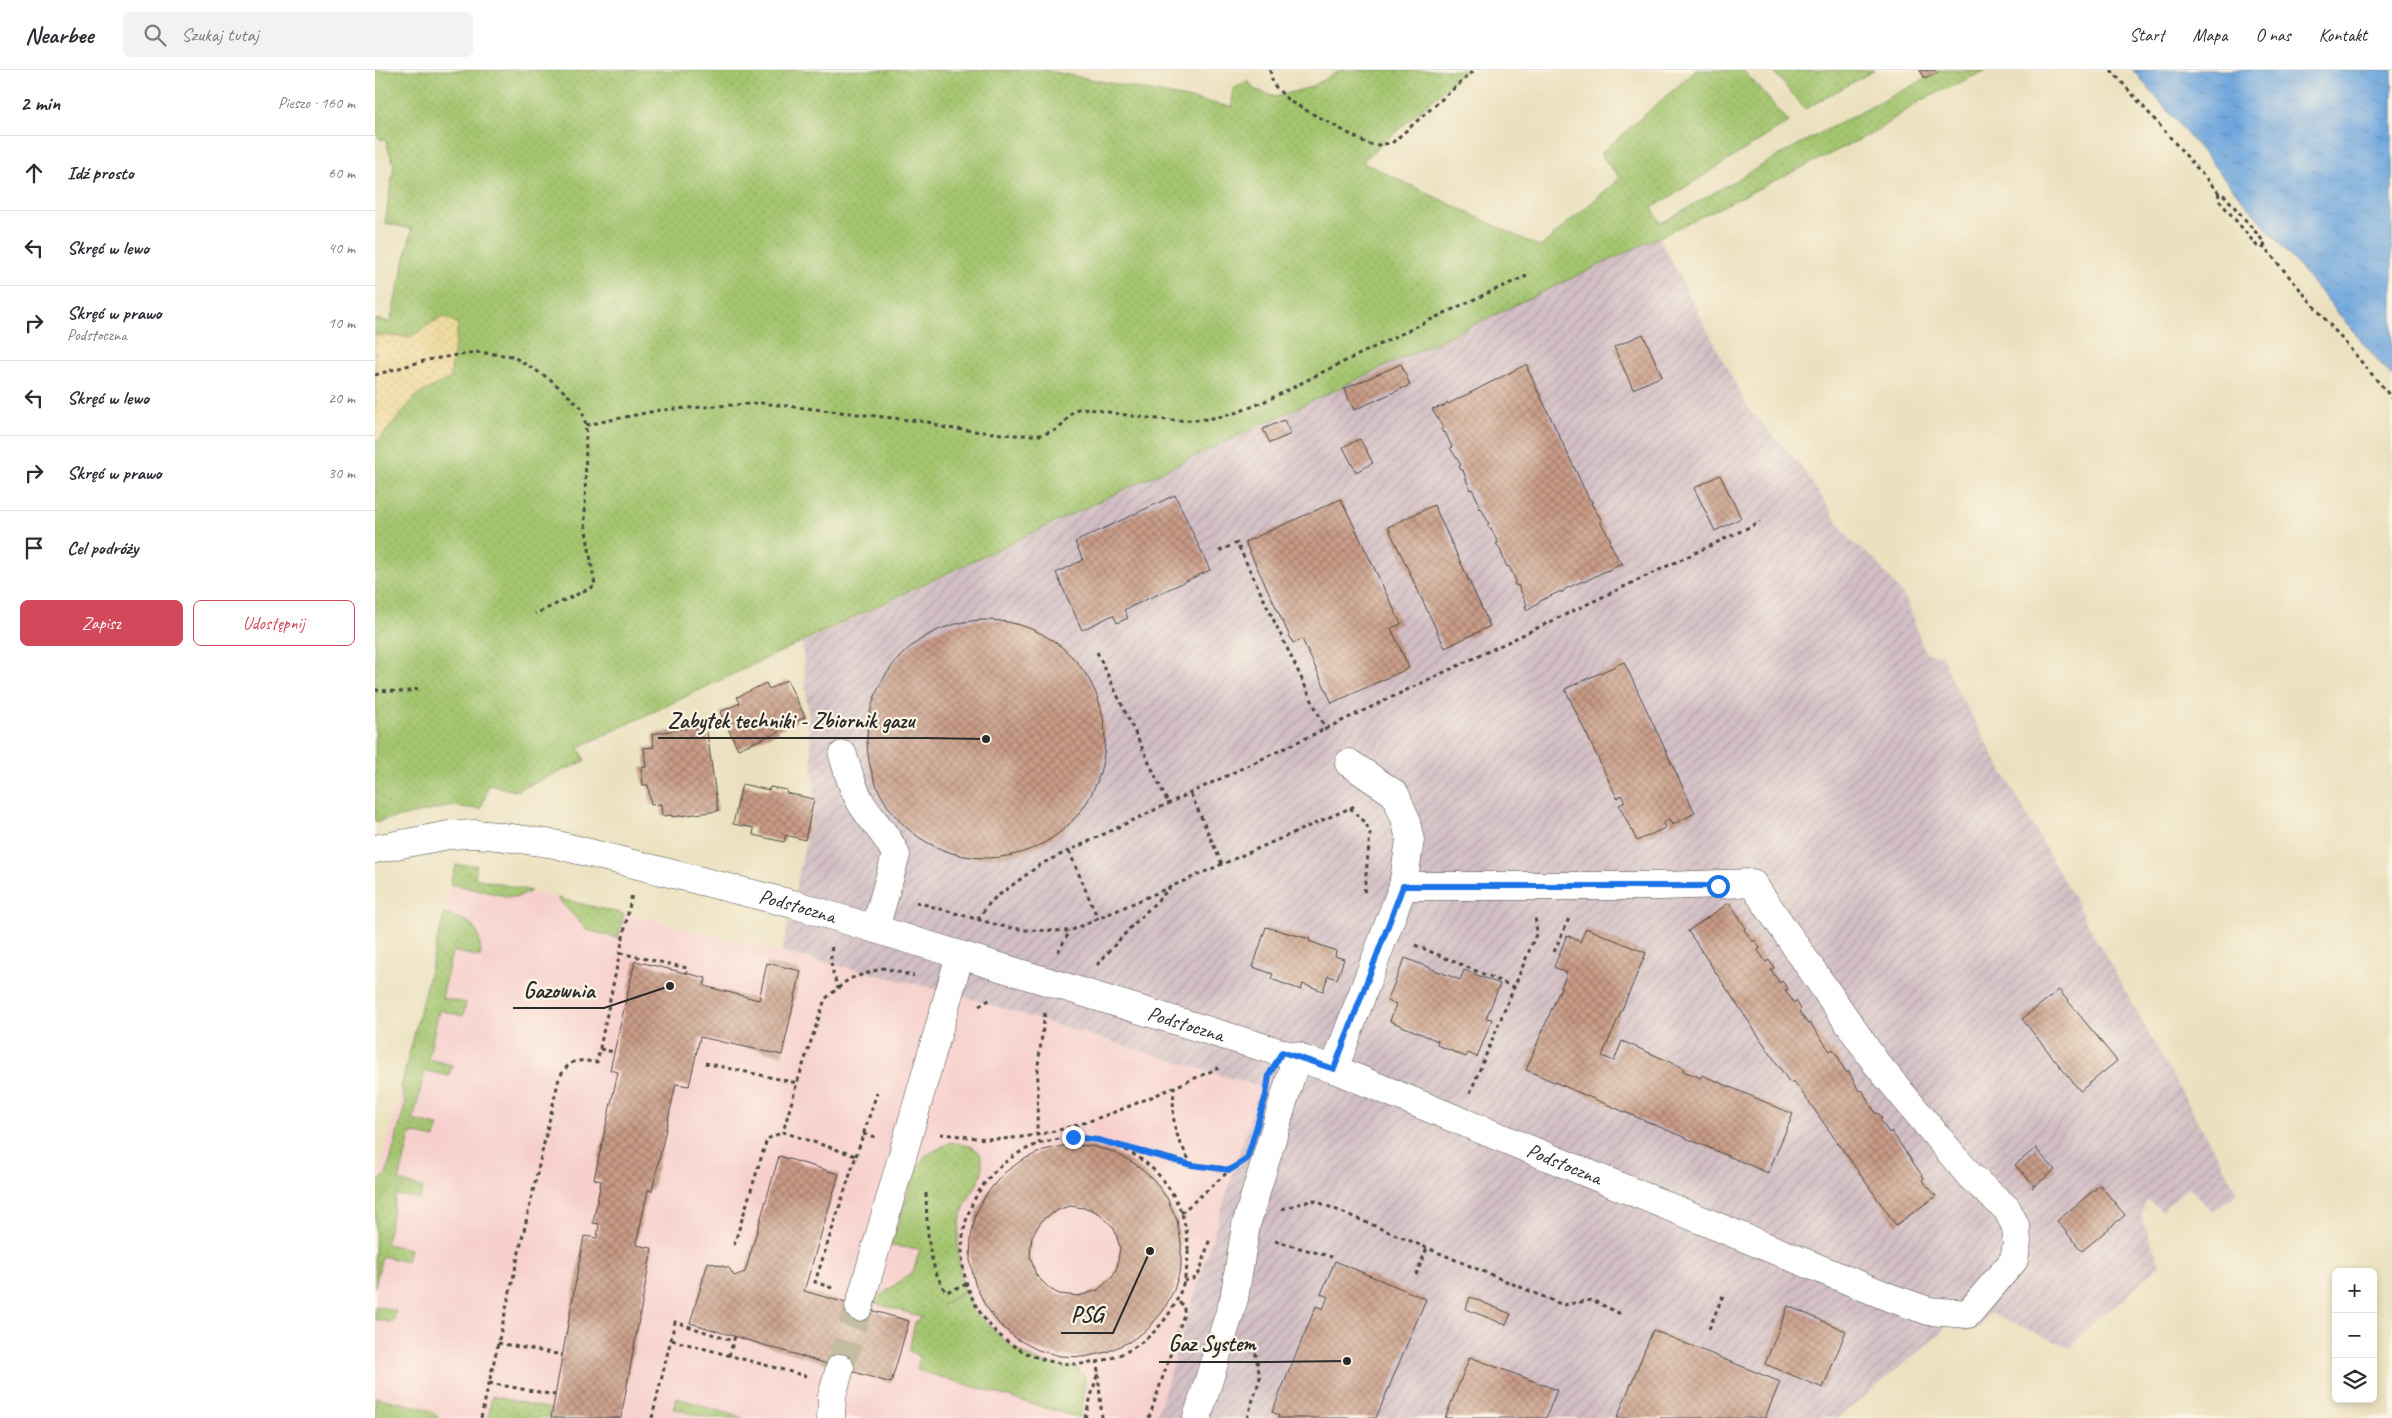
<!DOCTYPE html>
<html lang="pl">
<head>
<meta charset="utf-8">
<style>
  :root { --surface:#fff; --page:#f2f2f3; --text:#2b2b33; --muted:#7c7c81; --line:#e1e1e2; --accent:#d1495b }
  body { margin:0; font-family:Caveat,sans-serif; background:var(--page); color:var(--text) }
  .controls { position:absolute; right:15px; bottom:15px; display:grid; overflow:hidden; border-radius:8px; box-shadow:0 2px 8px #0003 }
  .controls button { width:45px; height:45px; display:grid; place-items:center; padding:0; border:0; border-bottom:1px solid var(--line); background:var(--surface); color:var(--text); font:25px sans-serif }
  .stop { position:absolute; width:15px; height:15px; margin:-11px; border:4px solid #1a73e8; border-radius:50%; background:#fff }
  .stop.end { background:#1a73e8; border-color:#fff; box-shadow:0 1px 5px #0008 }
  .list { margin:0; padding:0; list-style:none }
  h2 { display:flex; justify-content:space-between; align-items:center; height:65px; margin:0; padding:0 20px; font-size:21px }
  h2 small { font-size:16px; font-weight:400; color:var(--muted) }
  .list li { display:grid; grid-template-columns:32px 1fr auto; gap:15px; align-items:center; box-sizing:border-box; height:75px; padding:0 20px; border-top:1px solid var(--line) }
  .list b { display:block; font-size:19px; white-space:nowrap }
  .list p { margin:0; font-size:16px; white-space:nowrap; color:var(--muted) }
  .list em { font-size:16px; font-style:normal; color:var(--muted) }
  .actions { display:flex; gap:10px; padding:15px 20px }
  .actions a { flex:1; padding:11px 0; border:1px solid var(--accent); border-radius:8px; text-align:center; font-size:18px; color:var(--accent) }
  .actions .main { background:var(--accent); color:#fff }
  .icon { flex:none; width:28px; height:28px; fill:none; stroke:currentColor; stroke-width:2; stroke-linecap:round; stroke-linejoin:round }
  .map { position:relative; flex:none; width:2017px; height:1348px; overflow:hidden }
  header { display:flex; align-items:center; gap:30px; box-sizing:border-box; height:70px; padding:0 25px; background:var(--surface); border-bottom:1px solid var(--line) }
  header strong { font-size:24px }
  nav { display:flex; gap:28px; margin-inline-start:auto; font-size:18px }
  .search { width:350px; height:45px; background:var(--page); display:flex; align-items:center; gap:12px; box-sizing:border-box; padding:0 18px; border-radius:8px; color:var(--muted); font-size:19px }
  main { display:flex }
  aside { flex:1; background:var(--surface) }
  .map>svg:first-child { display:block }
  .built { fill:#f7d0ce }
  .industrial { fill:url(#industrial-furrows) }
  .grass { fill:url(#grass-dots); stroke:#67784c }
  .sand { fill:url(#sand-dots); stroke:#8c8264 }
  .water { fill:url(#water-ripples); stroke:#4c6884 }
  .building { fill:url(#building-cross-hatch); fill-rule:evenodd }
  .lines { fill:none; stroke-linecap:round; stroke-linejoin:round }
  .minor-tunnel { stroke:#c5bda1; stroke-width:28; stroke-dasharray:28 14; stroke-linecap:butt }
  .minor-casing { stroke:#484641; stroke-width:29 }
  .path { stroke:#484641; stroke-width:3; stroke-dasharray:4 4; stroke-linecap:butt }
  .minor { stroke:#fff; stroke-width:28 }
  .route { stroke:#1a73e8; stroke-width:6 }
  .labels { text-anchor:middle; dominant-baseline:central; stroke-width:4.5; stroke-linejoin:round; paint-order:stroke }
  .street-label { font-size:21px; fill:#2b2b2b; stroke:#fcf5e5 }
  .leader { fill:none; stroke:#2b2b2b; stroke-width:2 }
  .callout-dot { fill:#2b2b2b; stroke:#fcf5e5; stroke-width:2 }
  .callout-label { font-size:22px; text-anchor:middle; font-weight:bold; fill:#2b2b2b; stroke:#fcf5e5; stroke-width:4.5; stroke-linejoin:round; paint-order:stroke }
</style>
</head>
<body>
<header>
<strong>Nearbee</strong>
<div class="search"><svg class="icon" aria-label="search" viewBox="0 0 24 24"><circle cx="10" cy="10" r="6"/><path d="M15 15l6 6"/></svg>Szukaj tutaj</div>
<nav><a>Start</a><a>Mapa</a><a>O nas</a><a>Kontakt</a></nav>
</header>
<main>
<aside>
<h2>2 min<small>Pieszo · 160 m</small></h2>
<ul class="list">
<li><svg class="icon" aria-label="ahead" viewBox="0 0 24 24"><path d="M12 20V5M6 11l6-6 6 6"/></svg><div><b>Idź prosto</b></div><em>60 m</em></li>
<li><svg class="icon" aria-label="left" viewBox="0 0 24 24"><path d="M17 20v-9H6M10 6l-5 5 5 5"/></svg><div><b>Skręć w lewo</b></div><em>40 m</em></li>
<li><svg class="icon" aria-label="right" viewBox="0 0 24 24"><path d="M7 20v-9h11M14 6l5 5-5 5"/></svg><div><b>Skręć w prawo</b><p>Podstoczna</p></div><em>10 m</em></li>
<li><svg class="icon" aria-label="left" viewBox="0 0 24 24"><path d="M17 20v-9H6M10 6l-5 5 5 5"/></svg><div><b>Skręć w lewo</b></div><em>20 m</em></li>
<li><svg class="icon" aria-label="right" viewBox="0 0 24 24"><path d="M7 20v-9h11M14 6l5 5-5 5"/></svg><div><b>Skręć w prawo</b></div><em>30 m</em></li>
<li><svg class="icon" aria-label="arrive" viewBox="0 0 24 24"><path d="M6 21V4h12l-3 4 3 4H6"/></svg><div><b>Cel podróży</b></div></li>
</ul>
<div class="actions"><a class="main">Zapisz</a><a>Udostępnij</a></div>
</aside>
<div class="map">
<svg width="2017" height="1348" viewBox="0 0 2017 1348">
  <defs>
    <pattern id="industrial-furrows" width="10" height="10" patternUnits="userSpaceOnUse" patternTransform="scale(1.25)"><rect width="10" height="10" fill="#d2bec4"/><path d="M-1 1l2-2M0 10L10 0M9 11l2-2" fill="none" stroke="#b4a3a9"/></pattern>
    <pattern id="grass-dots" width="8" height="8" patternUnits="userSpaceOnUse" patternTransform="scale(1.25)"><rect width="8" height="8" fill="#a3c56e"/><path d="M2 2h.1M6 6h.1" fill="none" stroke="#8ca95f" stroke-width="1.8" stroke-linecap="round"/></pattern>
    <pattern id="sand-dots" width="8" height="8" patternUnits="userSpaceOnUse" patternTransform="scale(1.25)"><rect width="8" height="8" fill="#eeda9e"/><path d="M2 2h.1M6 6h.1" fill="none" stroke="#cb8" stroke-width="1.8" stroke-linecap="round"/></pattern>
    <pattern id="water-ripples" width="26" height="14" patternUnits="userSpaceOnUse" patternTransform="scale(1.25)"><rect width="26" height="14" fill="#6ea6dd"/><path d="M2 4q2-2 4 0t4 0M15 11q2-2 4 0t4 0" fill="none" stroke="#5b87b3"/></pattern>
    <pattern id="building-cross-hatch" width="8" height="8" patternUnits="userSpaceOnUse" patternTransform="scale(1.25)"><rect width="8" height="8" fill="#c99b86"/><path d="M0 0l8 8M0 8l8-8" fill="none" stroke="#a37f6e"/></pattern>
  </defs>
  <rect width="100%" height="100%" fill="#fcf5e5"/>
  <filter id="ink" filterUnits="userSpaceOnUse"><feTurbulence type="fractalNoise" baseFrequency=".02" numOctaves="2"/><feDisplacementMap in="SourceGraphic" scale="10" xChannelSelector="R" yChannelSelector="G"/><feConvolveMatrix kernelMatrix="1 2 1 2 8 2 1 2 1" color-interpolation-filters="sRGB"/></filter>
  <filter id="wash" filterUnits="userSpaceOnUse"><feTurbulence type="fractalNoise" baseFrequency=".0096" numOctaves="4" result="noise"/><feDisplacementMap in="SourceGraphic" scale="20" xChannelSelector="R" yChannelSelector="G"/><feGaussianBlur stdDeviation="1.12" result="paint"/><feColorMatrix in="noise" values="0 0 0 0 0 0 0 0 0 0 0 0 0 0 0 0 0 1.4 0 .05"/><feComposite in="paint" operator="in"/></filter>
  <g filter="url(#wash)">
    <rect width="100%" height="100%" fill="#ebe1bf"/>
    <polygon class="built" points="81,795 102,795 100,808 574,922 885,1017 781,1348 0,1348 0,1122"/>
    <polygon class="industrial" points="1284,167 1374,340 1424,393 1475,470 1500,490 1532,531 1550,583 1567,586 1579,614 1863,1123 1837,1142 1814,1117 1787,1141 1772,1130 1766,1146 1785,1194 1749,1229 1721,1249 1696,1278 1615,1243 1603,1258 1590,1261 1572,1254 1565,1264 1463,1348 781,1348 885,1017 574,922 407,882 440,729 427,573"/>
    <g class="grass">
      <polygon points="0,0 669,0 857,37 858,19 873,11 879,19 900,27 936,17 966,0 1091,0 987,92 1165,177 1245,108 1225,84 1321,0 1368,0 1414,52 1277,138 1286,153 1426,73 1546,11 1564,2 1563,0 1612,0 1545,31 1498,63 1284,167 204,677 210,691 140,721 114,714 106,739 76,736 0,752 0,374 42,325 75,308 68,246 35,267 0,265 0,249 15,252 37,159 10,153 19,95 10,69 6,70 0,63"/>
      <polygon points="1397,0 1500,0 1430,39"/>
      <polygon points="81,795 102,795 100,808 156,821 143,827 135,827 75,814"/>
      <polygon points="182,828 249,844 243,868 212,860"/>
      <path d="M 69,844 C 96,851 104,853 106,883 L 105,887 L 77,881 L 67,928 L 91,933 L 88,946 L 64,940 L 53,989 L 77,995 L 74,1006 L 50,1001 L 38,1050 L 63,1056 L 60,1068 L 36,1063 L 24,1111 L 48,1118 L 45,1129 L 21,1125 L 11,1174 L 35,1179 L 32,1192 L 7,1186 L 0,1217 L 0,1122 L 2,1113 L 12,1103 L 30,1034 L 26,1017 Z"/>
      <path d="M 576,1072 L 595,1076 L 605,1083 C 614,1111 594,1119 587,1144 C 580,1170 583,1195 589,1221 L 567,1235 L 591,1221 L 599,1241 L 637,1277 L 660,1290 L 685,1296 L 702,1297 L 710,1307 L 710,1320 L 705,1348 L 542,1300 L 545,1287 L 534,1281 L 540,1252 L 547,1247 L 496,1232 L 538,1202 L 545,1179 L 516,1176 L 538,1107 L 550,1086 Z"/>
      <polygon points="0,1236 21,1241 18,1253 0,1249"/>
      <polygon points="117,1326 176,1339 174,1348 113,1348"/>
      <polygon points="0,1327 53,1339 64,1348 0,1348"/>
      <polygon points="302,1328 368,1348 331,1348 298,1338"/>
    </g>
    <polygon class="sand" points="68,246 83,254 75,308 42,325 0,374 0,265 35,267"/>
    <polygon class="water" points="1758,0 2017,0 2017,307"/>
    <g id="blocks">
      <g class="building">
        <polygon points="1545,0 1560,0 1562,3 1550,9"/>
        <polygon points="1268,264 1287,306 1258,319 1239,277"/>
        <polygon points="1026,294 1035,315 979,340 969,319"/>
        <polygon points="1152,294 1153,300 1214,429 1218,432 1216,433 1227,451 1225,452 1236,470 1234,471 1244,491 1245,490 1248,494 1244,494 1232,501 1232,500 1209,512 1208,511 1190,519 1187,523 1186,521 1167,530 1152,540 1150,536 1152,535 1143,515 1141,516 1139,513 1141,511 1134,496 1132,497 1124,477 1121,474 1123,473 1116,458 1114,458 1112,455 1114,454 1106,438 1104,439 1103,435 1105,435 1097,419 1095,420 1088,400 1086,400 1084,396 1086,395 1075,378 1077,377 1070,362 1068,363 1066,359 1068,358 1057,339 1069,336 1072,332 1073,334"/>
        <polygon points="909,350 916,364 895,373 888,359"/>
        <polygon points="985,369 998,393 981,402 968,377"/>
        <polygon points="1345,405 1366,448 1340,461 1319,418"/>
        <polygon points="800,425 835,500 749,540 753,548 742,553 738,545 707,560 681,503 708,490 700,472"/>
        <polygon points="966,429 1026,554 1016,558 1034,598 957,633 927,569 918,573 870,472"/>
        <polygon points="1059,435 1115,556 1070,578 1013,457"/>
        <circle cx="611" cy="669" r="119"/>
        <polygon points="1249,592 1320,743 1297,755 1294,749 1288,753 1290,758 1262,771 1244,735 1250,732 1246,725 1242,728 1190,619"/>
        <polygon points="412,610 430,647 403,660 404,662 363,679 345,642 365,633 362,627 391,613 394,619"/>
        <polygon points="331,655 343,741 297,747 297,745 287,746 286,734 276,735 273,715 268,715 266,698 271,697 269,678 279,677 277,664"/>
        <polygon points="367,714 394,720 395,717 412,720 411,723 439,729 430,770 411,765 409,772 378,765 379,758 358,754"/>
        <polygon points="1354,833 1371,858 1369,860 1378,872 1380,870 1385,878 1383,880 1391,892 1394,890 1399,898 1396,900 1405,913 1407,911 1413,919 1410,920 1419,933 1421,931 1426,939 1424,941 1433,954 1435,953 1455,981 1458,979 1465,990 1464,991 1472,1003 1474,1002 1484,1021 1487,1020 1501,1044 1503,1043 1507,1049 1505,1050 1514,1063 1516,1061 1549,1108 1547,1110 1561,1126 1521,1155 1419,1011 1415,1013 1313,861"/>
        <polygon points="891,857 935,869 934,871 961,881 960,886 969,889 962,909 953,906 948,921 928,914 926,920 896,909 898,904 878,897"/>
        <polygon points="1211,858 1271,883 1227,986 1239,991 1247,971 1309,998 1308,1001 1326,1008 1327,1005 1418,1044 1393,1103 1151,1000 1192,903 1179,897 1192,865 1205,872"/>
        <polygon points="1030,888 1085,910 1089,900 1125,914 1111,948 1117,949 1102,987 1093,983 1091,987 1062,975 1063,971 1015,951 1021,934 1012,931"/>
        <polygon points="260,891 331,908 329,916 384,930 392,893 426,901 407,985 325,967 314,1016 301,1014 277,1121 273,1120 261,1175 277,1178 246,1348 176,1348 209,1166 222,1168 224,1154 218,1153 226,1111 219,1109 243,1002 235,1000"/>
        <polygon points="1684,920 1742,991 1705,1021 1647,949"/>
        <path d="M 692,1075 L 716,1076 L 739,1082 L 760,1094 L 778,1109 L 792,1128 L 802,1150 L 806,1173 L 806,1197 L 799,1220 L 788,1241 L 773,1259 L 754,1272 L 732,1282 L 709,1287 L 685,1286 L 663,1280 L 642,1269 L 624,1254 L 610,1235 L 600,1214 L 595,1190 L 596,1167 L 601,1143 L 612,1123 L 628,1104 L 647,1090 L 669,1080 ZM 695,1136 L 715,1139 L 725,1144 L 739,1158 L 745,1177 L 742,1197 L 738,1206 L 723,1220 L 704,1226 L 684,1224 L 675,1219 L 661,1205 L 655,1186 L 657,1166 L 668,1149 L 685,1139 Z"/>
        <polygon points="1662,1077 1662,1080 1680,1100 1657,1118 1659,1115 1640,1095"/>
        <polygon points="404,1086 464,1104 429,1221 534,1251 516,1313 315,1253 333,1192 354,1198 359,1206 370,1202"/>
        <polygon points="1725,1115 1750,1145 1707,1181 1682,1151"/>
        <polygon points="960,1191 1051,1229 1001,1348 903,1348 904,1345 897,1342 941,1236 948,1239 953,1227 946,1224"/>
        <polygon points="1095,1227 1136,1244 1131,1255 1091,1239"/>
        <polygon points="1413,1236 1471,1261 1448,1318 1390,1294"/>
        <polygon points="1278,1260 1405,1312 1390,1348 1242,1348"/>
        <polygon points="1095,1287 1182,1320 1171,1348 1070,1348"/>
      </g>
    </g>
  </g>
  <g filter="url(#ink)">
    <use href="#blocks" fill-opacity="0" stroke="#484641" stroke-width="1"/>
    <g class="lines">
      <polyline class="minor-tunnel" points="465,1298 484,1237"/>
      <defs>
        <g id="minor">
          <path d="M 468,685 C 473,702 477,717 486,733 C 497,751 513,765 521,785 L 500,859"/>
          <path id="s1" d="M 0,779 L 74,765 L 101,764 L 122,766 L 179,774 L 418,834 L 959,999 L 1516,1228 L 1554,1241 L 1593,1244 L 1639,1190 L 1642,1172 L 1641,1157 L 1632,1139 L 1595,1106 L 1501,993 L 1377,813 L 1288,816 L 1028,816"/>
          <polyline points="959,999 1028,816 1035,770 1030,748 1020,724 974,693"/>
          <polyline points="484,1237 585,885"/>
          <polyline points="456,1348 457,1326 465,1298"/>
          <polyline points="822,1348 859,1229 871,1155 922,986"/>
        </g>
      </defs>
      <use href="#minor" class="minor-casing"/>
      <g class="path">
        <polyline points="895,0 898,14 914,31 993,74 1003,75 1017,73 1100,0"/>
        <polyline points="1736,0 1844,123 1850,126 1889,172 1890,178 2017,328"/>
        <polyline points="1844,123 1843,129 1882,176 1890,178"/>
        <polyline points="0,305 52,290 101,282 137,286 175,309 206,337 211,355 210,454 220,516 160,544"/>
        <path d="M 211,355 L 285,340 L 386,333 L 553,352 L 571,358 L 637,365 L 666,365 L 684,359 L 699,340 L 708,338 C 755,345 808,358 856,344 C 890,334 923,314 956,298 C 1021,267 1085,234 1152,206"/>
        <polyline points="844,481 862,473 951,660"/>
        <polyline points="722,582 794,735"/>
        <polyline points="0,620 29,622 43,619"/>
        <polyline points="816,724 847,794"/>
        <polyline points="975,738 991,753 995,764 989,825"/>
        <polyline points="694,781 723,849"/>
        <polyline points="541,832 626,856 650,860 695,861 982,735"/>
        <polyline points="603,849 616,831 666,794 1385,452"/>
        <polyline points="1040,875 1139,917"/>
        <path d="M 457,877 C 454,892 458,904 463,918"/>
        <polyline points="683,882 695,861"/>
        <polyline points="1179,882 1195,846"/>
        <polyline points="245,883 312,898 311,903"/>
        <polyline points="722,895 755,858 795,818"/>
        <polyline points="604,936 618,928"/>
        <polyline points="225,979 239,982"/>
        <polyline points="330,993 422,1013"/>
        <path d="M 799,1016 C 797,1055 798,1061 817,1095"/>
        <polyline points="1095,1023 1162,862 1160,847"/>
        <polyline points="488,1064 501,1067"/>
        <path d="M 565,1064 C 583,1065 601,1069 619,1069 C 697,1068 773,1027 844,998"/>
        <circle cx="700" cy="1181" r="113"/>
        <polyline points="665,1074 662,1063 663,995 670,943"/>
        <polyline points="750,1078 817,1095 856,1099"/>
        <polyline points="481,1086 502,1023"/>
        <path d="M 551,1123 C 552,1157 552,1194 571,1222 L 592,1214"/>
        <polyline points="907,1139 938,1130 1188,1235 1217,1230 1246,1244"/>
        <polyline points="806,1143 854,1101"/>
        <polyline points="900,1171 957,1187"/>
        <polyline points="359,1175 392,1069 408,1062"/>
        <polyline points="1041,1205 1052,1178"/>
        <polyline points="809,1211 821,1208 825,1201 835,1168"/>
        <polyline points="457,1218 440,1212 481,1086 408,1062 422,1013 450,929 474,909 508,898 539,906"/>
        <polyline points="1334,1259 1349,1223"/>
        <polyline points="297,1270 431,1306"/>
        <polyline points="123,1273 187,1285"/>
        <polyline points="354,1286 360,1266"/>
        <polyline points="723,1304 727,1348"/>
        <polyline points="114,1313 180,1325"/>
        <path d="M 106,1348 L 184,1008 C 196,988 200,990 222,992 L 257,824"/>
        <polyline points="277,1348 300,1252 358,1271"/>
        <polyline points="710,1348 723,1302 722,1292"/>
        <polyline points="774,1348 809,1244 809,1236 802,1231"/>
        <polyline points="872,1348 885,1308 879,1274"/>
      </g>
      <use href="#minor" class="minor"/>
    </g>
  </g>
  <g class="lines" filter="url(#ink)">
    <polyline class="route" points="698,1067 723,1070 817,1095 855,1100 872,1089 891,1025 894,1005 907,982 959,999 1028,816 1343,816"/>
  </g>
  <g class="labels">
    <g class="street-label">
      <text stroke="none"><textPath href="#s1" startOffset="432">Podstoczna</textPath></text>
      <text stroke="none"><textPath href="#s1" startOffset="838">Podstoczna</textPath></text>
      <text stroke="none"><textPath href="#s1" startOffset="1242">Podstoczna</textPath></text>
    </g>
  </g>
  <path class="leader" d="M611 669L549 668H283M295 916L229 938H138M775 1181L738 1263H686M972 1291L890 1292H784"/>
  <g class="callout-dot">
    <circle cx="611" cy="669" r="5"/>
    <circle cx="295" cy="916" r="5"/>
    <circle cx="775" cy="1181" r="5"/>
    <circle cx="972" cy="1291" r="5"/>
  </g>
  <g class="callout-label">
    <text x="416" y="658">Zabytek techniki - Zbiornik gazu</text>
    <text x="184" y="928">Gazownia</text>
    <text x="712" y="1252">PSG</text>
    <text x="837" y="1281">Gaz System</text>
  </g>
</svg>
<div class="controls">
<button>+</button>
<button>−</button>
<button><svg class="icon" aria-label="layers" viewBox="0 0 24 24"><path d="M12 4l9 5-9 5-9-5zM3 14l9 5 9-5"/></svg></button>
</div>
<div class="stop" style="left:1343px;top:816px"></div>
<div class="stop end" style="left:698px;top:1067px"></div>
</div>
</main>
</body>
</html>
